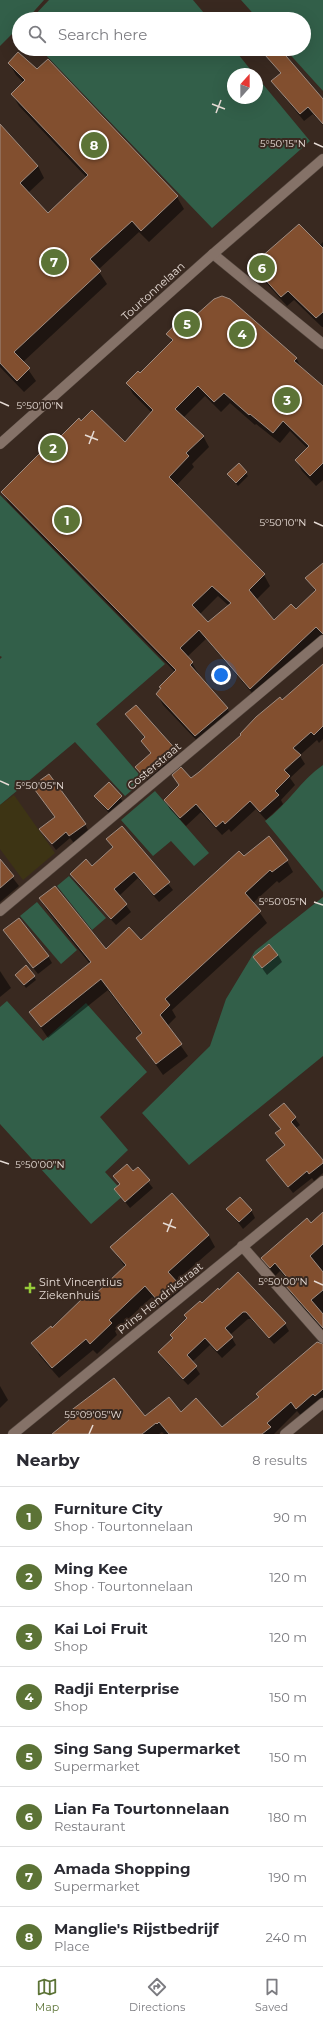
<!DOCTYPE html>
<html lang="en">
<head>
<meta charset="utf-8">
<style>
  :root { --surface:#fff; --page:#f2f2f3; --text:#2b2b33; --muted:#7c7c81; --line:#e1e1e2; --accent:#5c7336 }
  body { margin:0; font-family:Montserrat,sans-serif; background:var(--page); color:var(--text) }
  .compass { position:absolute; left:227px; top:68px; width:36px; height:36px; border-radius:50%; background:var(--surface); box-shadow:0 4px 16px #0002; rotate:21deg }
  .you { position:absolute; left:221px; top:675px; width:14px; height:14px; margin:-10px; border:3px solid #fff; border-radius:50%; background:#1a73e8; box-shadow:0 0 0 6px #1a73e833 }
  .badge { display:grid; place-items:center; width:26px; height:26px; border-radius:50%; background:var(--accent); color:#fff; font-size:13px; font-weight:700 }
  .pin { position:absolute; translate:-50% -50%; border:2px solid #fff; box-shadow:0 1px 4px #0006 }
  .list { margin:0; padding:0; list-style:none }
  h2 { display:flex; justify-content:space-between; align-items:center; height:52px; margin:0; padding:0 16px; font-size:17px }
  h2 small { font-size:13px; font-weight:400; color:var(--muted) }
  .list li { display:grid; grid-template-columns:26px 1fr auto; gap:12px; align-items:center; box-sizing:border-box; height:60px; padding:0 16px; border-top:1px solid var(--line) }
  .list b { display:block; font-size:15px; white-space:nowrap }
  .list p { margin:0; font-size:13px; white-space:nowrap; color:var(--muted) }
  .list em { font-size:13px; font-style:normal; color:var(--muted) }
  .icon { flex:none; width:22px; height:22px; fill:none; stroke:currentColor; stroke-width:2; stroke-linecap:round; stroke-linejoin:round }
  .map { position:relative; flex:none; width:323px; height:1434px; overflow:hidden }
  .search { position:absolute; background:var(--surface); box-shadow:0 4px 16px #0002; left:12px; right:12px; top:12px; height:44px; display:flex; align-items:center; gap:10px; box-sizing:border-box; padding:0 14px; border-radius:22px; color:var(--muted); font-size:15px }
  .sheet { height:532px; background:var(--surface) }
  nav { display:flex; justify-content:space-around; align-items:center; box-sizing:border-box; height:56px; border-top:1px solid var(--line); background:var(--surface); font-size:11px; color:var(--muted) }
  nav a { display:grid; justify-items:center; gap:2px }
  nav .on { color:var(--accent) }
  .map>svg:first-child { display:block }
  .green { fill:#325f49 }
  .sand { fill:#3d3414 }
  .shadow { fill:#0007; fill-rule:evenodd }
  .building { fill:#824f2f; stroke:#9f8c81; fill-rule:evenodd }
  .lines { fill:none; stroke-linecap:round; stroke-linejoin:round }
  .minor-casing { stroke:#53463e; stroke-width:11 }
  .minor { stroke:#857268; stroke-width:10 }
  .ticks { fill:none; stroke:#e6dbd5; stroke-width:1.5 }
  .poi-dot { fill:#97cc39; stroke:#392920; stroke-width:1.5 }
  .labels { text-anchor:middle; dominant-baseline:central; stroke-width:4; stroke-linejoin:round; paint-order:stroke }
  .street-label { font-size:11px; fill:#e6dbd5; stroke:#392920 }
  .poi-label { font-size:11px; fill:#e6dbd5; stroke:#392920; text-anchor:start }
  .ticks-label { font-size:10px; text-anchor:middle; fill:#e6dbd5; stroke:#392920; stroke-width:4; stroke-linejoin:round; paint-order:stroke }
</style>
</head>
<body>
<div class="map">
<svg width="323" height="1434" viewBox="0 0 323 1434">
  <rect width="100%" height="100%" fill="#392920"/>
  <g class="green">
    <polygon points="0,0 44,0 27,19 19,19 19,27 0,46"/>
    <polygon points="49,0 193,0 209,19 31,19"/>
    <polygon points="241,0 323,0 323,91 285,49 304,49 304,19 258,19"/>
    <polygon points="40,49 234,49 254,74 233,74 233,98 257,98 257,77 310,141 212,228"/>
    <polygon points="0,495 165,664 96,724 144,780 125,796 75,742 0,805 0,659 2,657 0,656"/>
    <path d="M 323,765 L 323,892 L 265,821 C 287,805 301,780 323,765 Z"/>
    <polygon points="155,791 209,853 194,866 171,841 153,856 121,820"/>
    <polygon points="69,876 106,918 92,930 57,886"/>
    <polygon points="323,897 323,1056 189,1165 142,1113 210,1046 226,999 255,951"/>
    <polygon points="37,902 77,950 61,964 20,916"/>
    <polygon points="7,1001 43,1041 86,1003 147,1072 100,1117 128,1150 105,1172 125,1194 91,1224 0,1124 0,1007"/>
  </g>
  <polygon class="sand" points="14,795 55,853 23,880 0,849 0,805"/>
  <g class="shadow">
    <polygon points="274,49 279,49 323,101 323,125 313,114 304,121 277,88 273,81 281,74 266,55"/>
    <polygon points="48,61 177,197 184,209 149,242 139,232 98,270 107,284 23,362 36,381 24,392 0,367 0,125 38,166 44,178 28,193 48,214 87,178 19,106 12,94 24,83 16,75 9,63 37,71"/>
    <polygon points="323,242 323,327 322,327 294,300 287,306 259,275 254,265 319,246"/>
    <path d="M 195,318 L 296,358 L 302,369 L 323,387 L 323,480 L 316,486 L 302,471 L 296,460 L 308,449 L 290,431 L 280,443 L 256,424 L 255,425 L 230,403 L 221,412 L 205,396 L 183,418 L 203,436 L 209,447 L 192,464 L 194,467 L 176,486 L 264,575 L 270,586 L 256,600 L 274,621 L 296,611 L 316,592 L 307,578 L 323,570 L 323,637 L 257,699 L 206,639 L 187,657 L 192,663 L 198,673 L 197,675 L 227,708 L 233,719 L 202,746 L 163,705 L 157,694 L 161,689 L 160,687 L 175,672 L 8,502 L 2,492 L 62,437 L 81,422 L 125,443 L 152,413 L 133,394 L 127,383 L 140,374 L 172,342 L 168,334 ZM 218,596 L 229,606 L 208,623 L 200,614 Z"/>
    <polygon points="239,465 248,476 238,486 228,474"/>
    <polygon points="323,665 323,739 319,743 317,740 280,773 282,774 300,756 305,764 290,778 295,785 281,800 283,804 266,820 256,809 231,832 229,829 222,835 201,812 186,826 170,809 165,800 179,786 173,776 191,780"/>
    <polygon points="136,706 177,753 182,760 151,785 137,767 151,754 142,741 145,738 126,714"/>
    <polygon points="109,784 125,804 112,817 95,796"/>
    <polygon points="38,793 85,824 89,832 74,843 70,838 56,850 41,830 55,817"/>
    <polygon points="122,827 173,890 159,902 138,878 119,896 131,912 116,925 75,881 71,874 92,867 113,848 108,839"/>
    <polygon points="244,858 287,861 293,872 279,883 277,881 253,903 267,923 172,1010 176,1017 167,1026 188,1056 163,1075 137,1038 142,1035 108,990 48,1038 30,1012 90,964 47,910 40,899 106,950 141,941"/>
    <polygon points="0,861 19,886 0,902"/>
    <polygon points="9,937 48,956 52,963 38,974"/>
    <polygon points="278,955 282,962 267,975 254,957"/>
    <polygon points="0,971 11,988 0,997"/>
    <polygon points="34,977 36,980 26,988 18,978"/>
    <polygon points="284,1104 300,1125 296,1128 323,1162 323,1173 314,1181 312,1178 293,1193 268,1161 286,1146 277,1133 281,1130 271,1115"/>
    <polygon points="137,1168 153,1188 130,1208 115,1189 120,1185 115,1176 133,1172"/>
    <polygon points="172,1194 209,1236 215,1247 175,1282 183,1295 165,1312 152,1297 115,1331 117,1335 97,1354 93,1350 59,1378 39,1355 33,1343 89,1301 125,1267 111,1247"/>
    <polygon points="228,1209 251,1210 255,1218 243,1229"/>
    <polygon points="323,1214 323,1330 291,1294 286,1285 290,1282 280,1271 275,1276 263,1258"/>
    <polygon points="219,1291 285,1324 289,1331 274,1344 251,1319 248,1319 230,1335 236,1345 222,1358 210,1345 192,1362 200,1374 188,1385 163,1359 159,1352 173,1339 171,1335 202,1304"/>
    <polygon points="323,1366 323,1403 302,1417 297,1411 274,1434 164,1434 162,1432 159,1434 53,1434 70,1421 66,1415 145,1417 181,1413 222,1429"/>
    <polygon points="0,1386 8,1400 0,1408"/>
  </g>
  <g class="building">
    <polygon points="272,49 280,49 323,99 323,124 308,107 300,114 271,81 281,73 265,55"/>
    <polygon points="18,52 37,69 48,59 178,196 141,231 132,221 90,259 101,271 14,352 30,368 17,381 0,363 0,124 38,166 20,183 48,213 88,175 11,94 25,80 8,63"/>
    <polygon points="299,224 323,248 323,312 316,318 288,291 281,297 252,265"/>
    <path d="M 222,296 L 230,299 L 297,358 L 294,361 L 323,386 L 323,463 L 310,476 L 295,460 L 309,446 L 283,421 L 273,433 L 250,414 L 249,415 L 224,393 L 214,402 L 198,386 L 175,409 L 204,436 L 186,453 L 189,456 L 169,477 L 265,574 L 249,590 L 274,620 L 291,604 L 296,609 L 316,590 L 305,578 L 323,563 L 323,634 L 316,627 L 250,689 L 199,630 L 180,648 L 193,662 L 190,665 L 228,708 L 195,736 L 156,694 L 161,688 L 159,687 L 176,670 L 1,492 L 59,434 L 61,436 L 79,418 L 81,421 L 92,410 L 125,442 L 153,410 L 126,383 L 138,371 L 140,373 L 173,340 L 166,334 L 189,310 L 195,316 L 214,299 ZM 212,586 L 231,603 L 208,622 L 192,605 Z"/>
    <polygon points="239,463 247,472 236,483 227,474"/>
    <polygon points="323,664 323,726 314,735 311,732 293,748 301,755 284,770 290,776 275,791 279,795 260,812 250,801 225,824 223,821 216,827 196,804 180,818 164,800 179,785 172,775 181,767 191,778 199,772 241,735 240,734 256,717 280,697 282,700"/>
    <polygon points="136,705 178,752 146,779 135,767 151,753 141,741 145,737 125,714"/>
    <polygon points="49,774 86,824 69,836 66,832 52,844 39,829 55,817 32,786"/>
    <polygon points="109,782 122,796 108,810 94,796"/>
    <polygon points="122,826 170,882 154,895 134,872 114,889 127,904 111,919 70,874 86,859 92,866 113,847 106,839"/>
    <polygon points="269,836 288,860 272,872 270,870 245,893 261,911 165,999 170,1005 160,1015 182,1044 156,1064 136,1038 142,1033 101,979 41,1027 29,1012 91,962 39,898 55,886 106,949 129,927 141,940 239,851 244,856"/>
    <polygon points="0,859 14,876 0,888"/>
    <polygon points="19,918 49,956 33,968 3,930"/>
    <polygon points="269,944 278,955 262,968 253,957"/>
    <polygon points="26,965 35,976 24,985 15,975"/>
    <polygon points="284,1103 296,1117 291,1122 323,1160 323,1163 309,1174 307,1171 288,1187 266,1160 285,1145 275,1133 281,1129 269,1115"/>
    <polygon points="127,1164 133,1171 138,1167 150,1180 125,1202 114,1189 120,1184 113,1176"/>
    <polygon points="172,1193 209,1235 168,1272 178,1283 158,1301 145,1286 109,1320 112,1323 90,1344 86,1339 52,1368 31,1343 51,1326 52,1328 85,1296 89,1300 126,1265 110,1247"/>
    <polygon points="240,1197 252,1210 239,1222 226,1209"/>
    <polygon points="323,1212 323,1244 310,1256 323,1272 323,1290 311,1300 323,1314 323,1328 285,1285 290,1281 275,1263 270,1268 261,1258 307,1218 311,1223"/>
    <polygon points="238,1272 286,1323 269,1338 246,1312 243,1312 225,1328 233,1337 217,1351 205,1338 187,1355 197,1366 183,1379 158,1352 173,1338 170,1335 187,1318 184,1315 200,1301 202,1303 218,1288 219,1290"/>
    <polygon points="317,1342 323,1344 323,1389 315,1396 313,1394 296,1409 291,1402 267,1423 271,1427 262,1434 169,1434 159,1422 157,1424 156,1423 142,1434 52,1434 69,1420 65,1415 114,1378 145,1416 169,1397 181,1412 196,1398 222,1427 259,1397 256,1394"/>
  </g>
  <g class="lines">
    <defs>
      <g id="minor">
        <polyline points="213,254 323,344"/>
        <polyline points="0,444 213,254 323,159"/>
        <polyline points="0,911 323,640"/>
        <polyline points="242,1246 323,1338"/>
        <polyline points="13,1434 323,1181"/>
        <polyline points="285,1434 323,1403"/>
      </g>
    </defs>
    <use href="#minor" class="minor-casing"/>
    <use href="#minor" class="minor"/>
  </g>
  <path class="ticks" d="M 212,104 L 225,109M 216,113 L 221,100M 314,143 L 323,147M 0,402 L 9,406M 85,435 L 98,440M 89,444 L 94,431M 314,522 L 323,526M 0,781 L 9,785M 314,902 L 323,905M 0,1161 L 9,1164M 163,1223 L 176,1228M 167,1232 L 172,1219M 314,1281 L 323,1285M 89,1434 L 93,1425"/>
  <path class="poi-dot" d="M28 1282h4v4h4v4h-4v4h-4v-4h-4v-4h4z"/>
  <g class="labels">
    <g class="street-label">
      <text transform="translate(153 291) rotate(-42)">Tourtonnelaan</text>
      <text transform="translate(154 766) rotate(-40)">Costerstraat</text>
      <text transform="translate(160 1298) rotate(-39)">Prins Hendrikstraat</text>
    </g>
    <g class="poi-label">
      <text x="39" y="1282">Sint Vincentius<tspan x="39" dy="13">Ziekenhuis</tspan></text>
    </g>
  </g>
  <g class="ticks-label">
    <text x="283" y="147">5°50'15"N</text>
    <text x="40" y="409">5°50'10"N</text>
    <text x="283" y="526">5°50'10"N</text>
    <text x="40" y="789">5°50'05"N</text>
    <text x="283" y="905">5°50'05"N</text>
    <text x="40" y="1168">5°50'00"N</text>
    <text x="283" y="1285">5°50'00"N</text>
    <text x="93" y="1418">55°09'05"W</text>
  </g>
</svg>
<svg class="compass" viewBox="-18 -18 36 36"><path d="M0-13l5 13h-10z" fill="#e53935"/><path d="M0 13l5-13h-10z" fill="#7c7c81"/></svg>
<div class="you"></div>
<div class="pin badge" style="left:67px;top:520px">1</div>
<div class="pin badge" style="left:53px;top:448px">2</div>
<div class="pin badge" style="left:287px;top:400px">3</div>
<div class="pin badge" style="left:242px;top:334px">4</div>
<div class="pin badge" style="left:187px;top:324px">5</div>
<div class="pin badge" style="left:262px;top:268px">6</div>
<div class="pin badge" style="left:54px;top:262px">7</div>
<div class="pin badge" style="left:94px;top:145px">8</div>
<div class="search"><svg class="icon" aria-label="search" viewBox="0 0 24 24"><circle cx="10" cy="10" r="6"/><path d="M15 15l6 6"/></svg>Search here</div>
</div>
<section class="sheet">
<h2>Nearby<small>8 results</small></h2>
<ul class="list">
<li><span class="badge">1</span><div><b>Furniture City</b><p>Shop · Tourtonnelaan</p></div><em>90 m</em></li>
<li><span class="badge">2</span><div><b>Ming Kee</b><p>Shop · Tourtonnelaan</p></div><em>120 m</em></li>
<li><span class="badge">3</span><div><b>Kai Loi Fruit</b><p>Shop</p></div><em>120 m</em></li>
<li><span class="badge">4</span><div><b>Radji Enterprise</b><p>Shop</p></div><em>150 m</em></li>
<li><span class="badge">5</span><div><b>Sing Sang Supermarket</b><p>Supermarket</p></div><em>150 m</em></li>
<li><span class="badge">6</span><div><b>Lian Fa Tourtonnelaan</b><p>Restaurant</p></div><em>180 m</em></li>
<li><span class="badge">7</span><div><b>Amada Shopping</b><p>Supermarket</p></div><em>190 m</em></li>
<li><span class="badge">8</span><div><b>Manglie's Rijstbedrijf</b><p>Place</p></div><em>240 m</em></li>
</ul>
</section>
<nav>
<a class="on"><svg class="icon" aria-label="map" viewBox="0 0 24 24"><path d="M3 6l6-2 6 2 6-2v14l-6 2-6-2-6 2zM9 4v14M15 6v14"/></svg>Map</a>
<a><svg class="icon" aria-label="directions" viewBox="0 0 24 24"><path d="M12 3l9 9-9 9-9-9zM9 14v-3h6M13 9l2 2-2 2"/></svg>Directions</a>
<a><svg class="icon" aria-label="saved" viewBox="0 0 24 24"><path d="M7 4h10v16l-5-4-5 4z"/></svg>Saved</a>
</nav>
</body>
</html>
